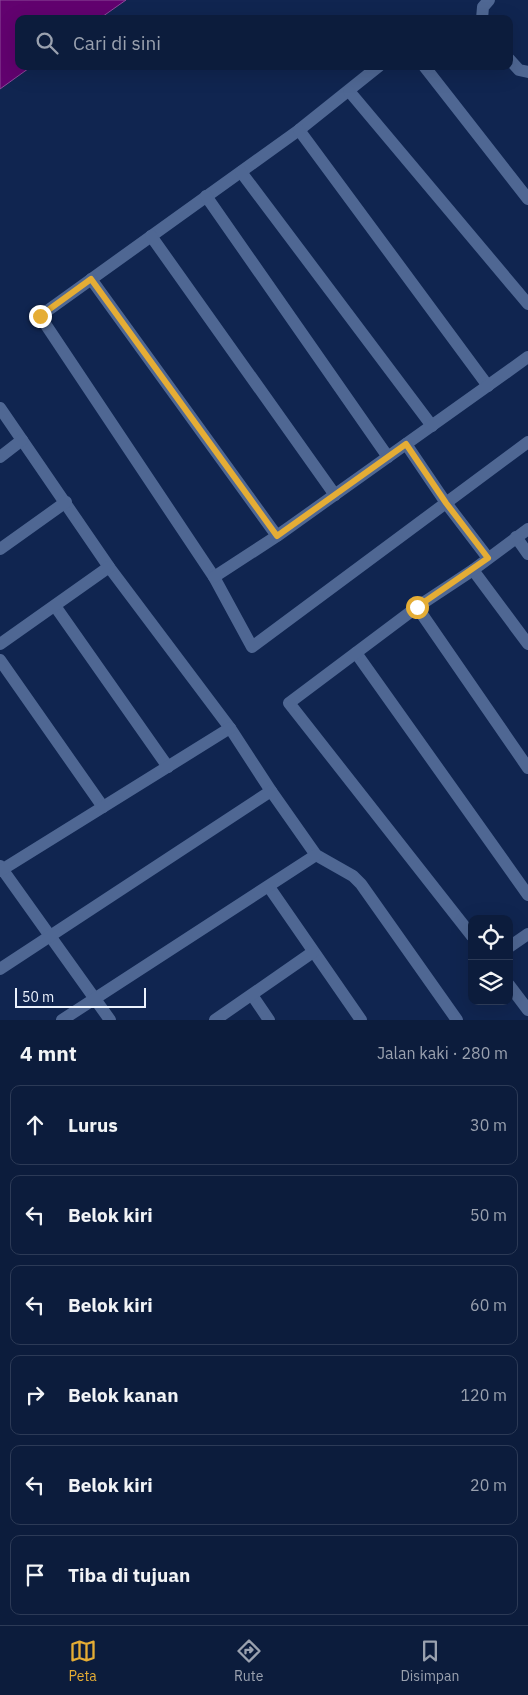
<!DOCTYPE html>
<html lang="id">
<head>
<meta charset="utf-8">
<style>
  :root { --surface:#0c1c3c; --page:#1a2947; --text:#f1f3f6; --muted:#9aa1af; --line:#2c3a56; --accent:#e5ad35 }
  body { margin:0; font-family:"IBM Plex Sans",sans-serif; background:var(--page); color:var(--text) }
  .controls { position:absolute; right:15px; bottom:15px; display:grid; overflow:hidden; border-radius:10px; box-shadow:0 5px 20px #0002 }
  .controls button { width:45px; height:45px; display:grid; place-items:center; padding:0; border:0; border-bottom:1px solid var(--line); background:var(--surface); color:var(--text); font:25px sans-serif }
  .scale { position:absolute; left:15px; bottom:12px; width:131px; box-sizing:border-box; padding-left:5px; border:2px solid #ebf2fd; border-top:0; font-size:14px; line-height:18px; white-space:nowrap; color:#ebf2fd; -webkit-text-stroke:4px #102550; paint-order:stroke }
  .stop { position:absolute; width:15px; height:15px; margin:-11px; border:4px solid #e5ad35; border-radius:50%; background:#fff }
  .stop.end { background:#e5ad35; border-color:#fff; box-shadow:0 1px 5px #0008 }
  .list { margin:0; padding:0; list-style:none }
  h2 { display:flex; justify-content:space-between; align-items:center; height:65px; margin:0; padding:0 20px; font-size:21px }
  h2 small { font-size:16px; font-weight:400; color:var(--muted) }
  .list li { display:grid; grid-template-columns:32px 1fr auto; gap:15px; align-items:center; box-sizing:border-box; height:80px; margin:0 10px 10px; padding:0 10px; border:1px solid var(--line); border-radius:10px }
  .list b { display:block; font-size:19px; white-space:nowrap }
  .list em { font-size:16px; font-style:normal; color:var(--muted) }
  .icon { flex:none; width:28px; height:28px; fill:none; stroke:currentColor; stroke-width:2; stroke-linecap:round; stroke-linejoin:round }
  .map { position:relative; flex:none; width:528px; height:1020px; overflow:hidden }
  .search { position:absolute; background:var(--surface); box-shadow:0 5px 20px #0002; left:15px; right:15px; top:15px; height:55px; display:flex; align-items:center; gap:12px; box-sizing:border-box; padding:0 18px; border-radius:10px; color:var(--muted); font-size:19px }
  .sheet { height:605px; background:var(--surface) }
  nav { display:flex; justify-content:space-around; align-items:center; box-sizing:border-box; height:70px; border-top:1px solid var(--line); background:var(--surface); font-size:14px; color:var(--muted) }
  nav a { display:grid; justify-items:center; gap:2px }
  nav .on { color:var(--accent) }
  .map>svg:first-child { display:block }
  .water { fill:#62026f; stroke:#8b4a9a }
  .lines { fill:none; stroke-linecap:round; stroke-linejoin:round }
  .minor { stroke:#4f6793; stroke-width:12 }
  .route { stroke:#e5ad35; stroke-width:6 }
</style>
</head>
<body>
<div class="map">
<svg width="528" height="1020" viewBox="0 0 528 1020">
  <rect width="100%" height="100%" fill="#102550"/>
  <polygon class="water" points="0,0 126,0 99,19 19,19 19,66 32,66 0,89"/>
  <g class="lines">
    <g class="minor">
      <polyline points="482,19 483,7 489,0"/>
      <polyline points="509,59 519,70 528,72"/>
      <polyline points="379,66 299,130 40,316 214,577 252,647 528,442"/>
      <polyline points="424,66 528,199"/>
      <polyline points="349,91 528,304"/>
      <polyline points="299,130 488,386"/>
      <polyline points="241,172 432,426"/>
      <polyline points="206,196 388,457"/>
      <polyline points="151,236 335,495"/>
      <polyline points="91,279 277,536"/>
      <polyline points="0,408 109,567 230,728 271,791"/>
      <polyline points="406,444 446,503 488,558"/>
      <polyline points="0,457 22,440"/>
      <polyline points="516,537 528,554"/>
      <polyline points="0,549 66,502"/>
      <polyline points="473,570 528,644"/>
      <polyline points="214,577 277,536 528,357"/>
      <polyline points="55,606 168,767"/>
      <polyline points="417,607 528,768"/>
      <polyline points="0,644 109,567"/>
      <polyline points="356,653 528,895"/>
      <polyline points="0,660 103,807"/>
      <polyline points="0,866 110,1020"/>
      <polyline points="0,871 230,728"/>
      <polyline points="269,887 361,1020"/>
      <polyline points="472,936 289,703 417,607 473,570 528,529"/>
      <polyline points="509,947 528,934"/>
      <polyline points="0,969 271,791 316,855 353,876 361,884 457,1020"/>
      <polyline points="509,985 528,1010"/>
      <polyline points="252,995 269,1020"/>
      <polyline points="62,1020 316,855"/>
      <polyline points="215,1020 313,952"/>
    </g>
  </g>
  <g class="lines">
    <polyline class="route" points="40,316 91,279 277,536 406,444 446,503 488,558 417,607"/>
  </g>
</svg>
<div class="controls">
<button><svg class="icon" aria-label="locate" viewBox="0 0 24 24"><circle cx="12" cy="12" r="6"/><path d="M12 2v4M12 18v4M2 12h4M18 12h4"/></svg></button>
<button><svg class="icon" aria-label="layers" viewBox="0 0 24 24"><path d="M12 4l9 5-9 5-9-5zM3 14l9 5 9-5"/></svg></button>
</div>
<div class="scale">50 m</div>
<div class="stop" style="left:417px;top:607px"></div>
<div class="stop end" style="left:40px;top:316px"></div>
<div class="search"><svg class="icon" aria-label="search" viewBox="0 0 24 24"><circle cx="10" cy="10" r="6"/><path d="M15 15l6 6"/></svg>Cari di sini</div>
</div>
<section class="sheet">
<h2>4 mnt<small>Jalan kaki · 280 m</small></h2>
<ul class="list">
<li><svg class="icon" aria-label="ahead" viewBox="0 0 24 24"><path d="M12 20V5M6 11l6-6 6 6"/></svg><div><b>Lurus</b></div><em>30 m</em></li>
<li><svg class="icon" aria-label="left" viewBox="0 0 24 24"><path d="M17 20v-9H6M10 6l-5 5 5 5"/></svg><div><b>Belok kiri</b></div><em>50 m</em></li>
<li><svg class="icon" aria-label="left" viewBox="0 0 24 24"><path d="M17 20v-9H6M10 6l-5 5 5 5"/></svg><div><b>Belok kiri</b></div><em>60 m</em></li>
<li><svg class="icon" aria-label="right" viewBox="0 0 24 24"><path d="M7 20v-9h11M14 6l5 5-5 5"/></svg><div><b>Belok kanan</b></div><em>120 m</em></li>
<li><svg class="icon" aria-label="left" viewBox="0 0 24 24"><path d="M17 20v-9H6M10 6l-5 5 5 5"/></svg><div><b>Belok kiri</b></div><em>20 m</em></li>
<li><svg class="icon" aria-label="arrive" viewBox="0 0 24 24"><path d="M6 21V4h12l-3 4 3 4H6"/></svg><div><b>Tiba di tujuan</b></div></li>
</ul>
</section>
<nav>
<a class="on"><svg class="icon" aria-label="map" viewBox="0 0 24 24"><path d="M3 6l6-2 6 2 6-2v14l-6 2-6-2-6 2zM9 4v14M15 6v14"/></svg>Peta</a>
<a><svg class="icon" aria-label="directions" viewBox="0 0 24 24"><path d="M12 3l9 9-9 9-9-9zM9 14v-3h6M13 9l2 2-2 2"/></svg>Rute</a>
<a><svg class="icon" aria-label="saved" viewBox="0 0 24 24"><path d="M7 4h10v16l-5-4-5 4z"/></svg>Disimpan</a>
</nav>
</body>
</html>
